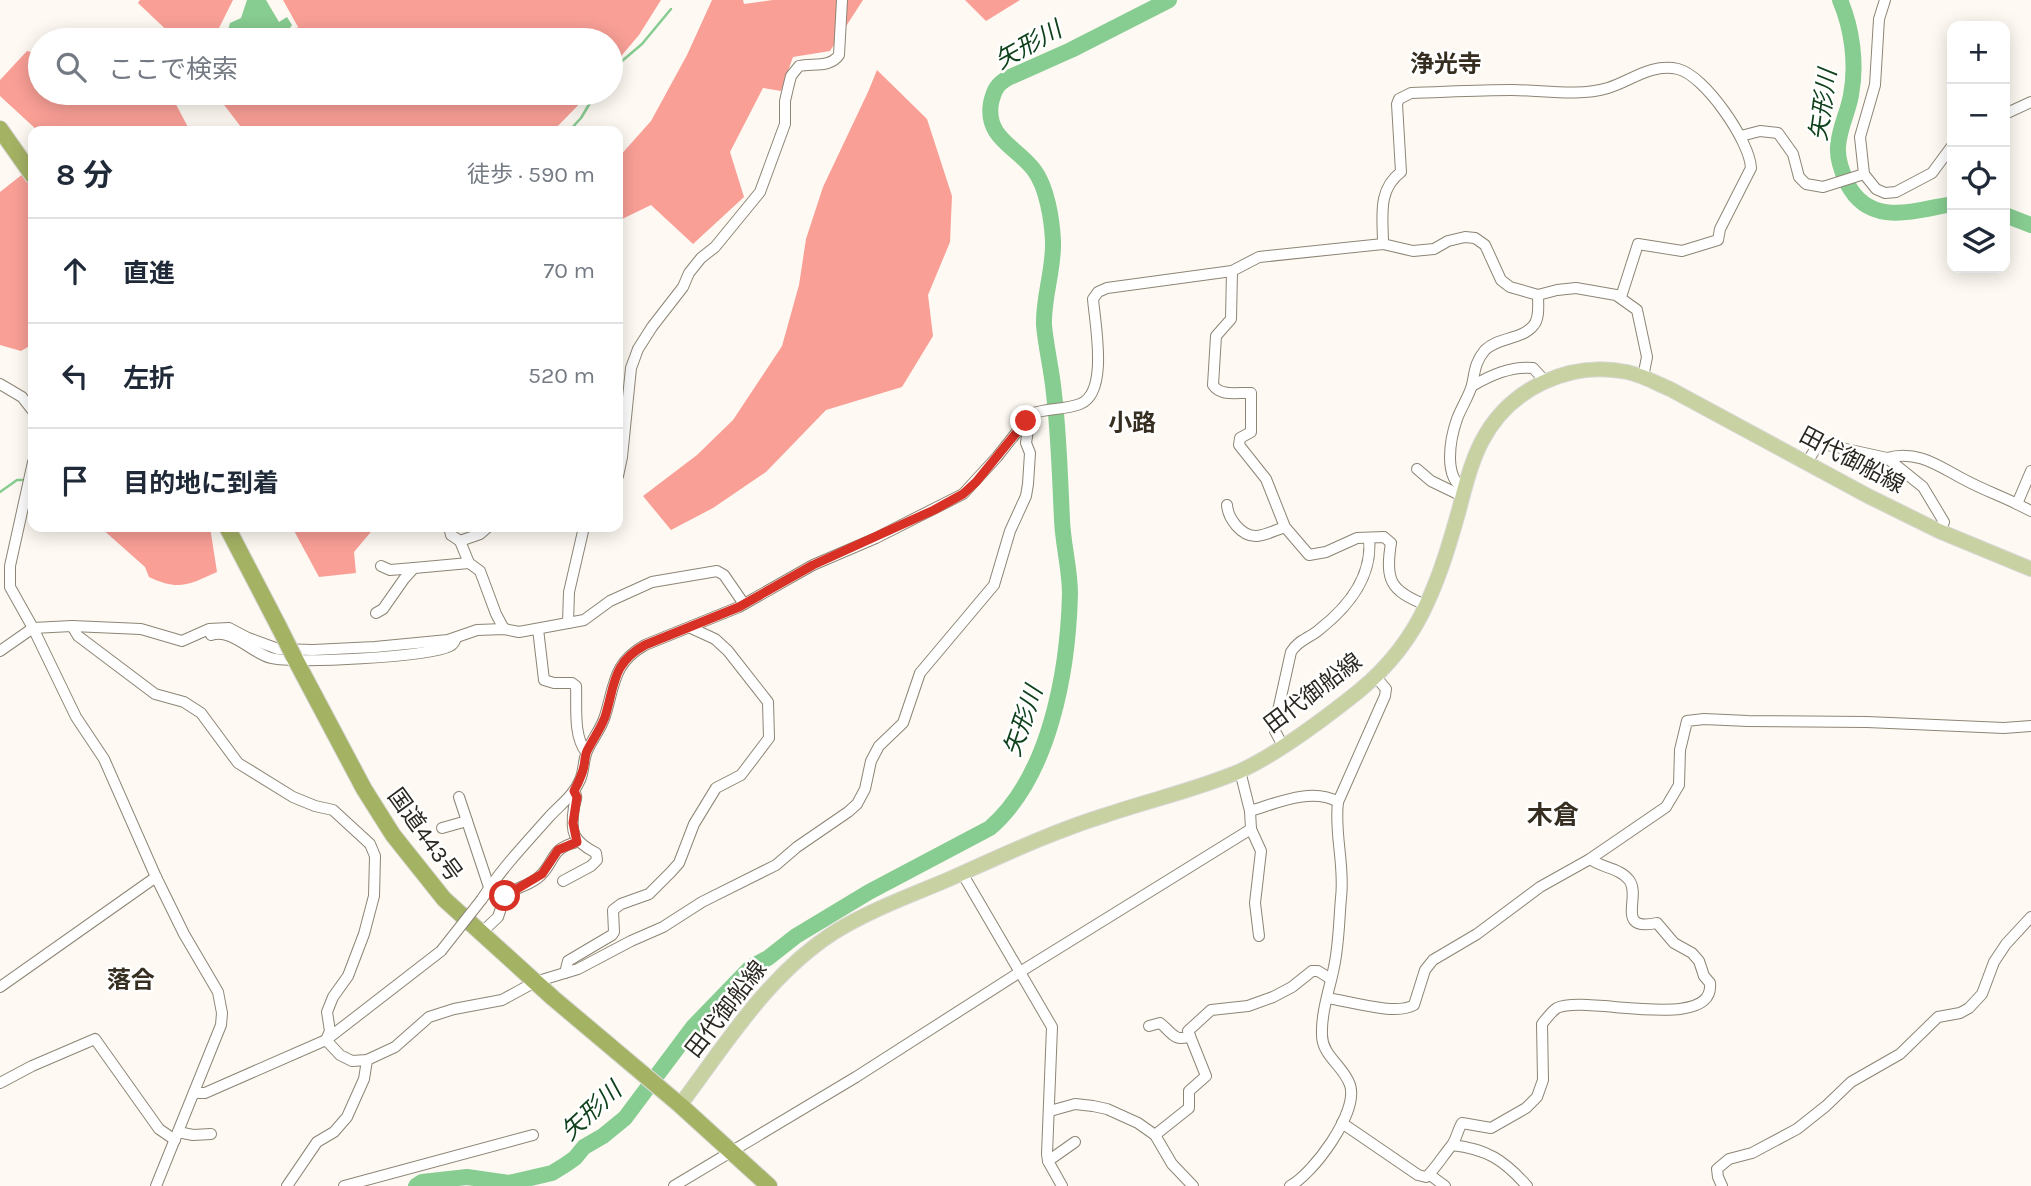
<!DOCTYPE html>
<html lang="ja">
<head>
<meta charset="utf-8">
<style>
  :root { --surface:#fff; --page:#f6f6f7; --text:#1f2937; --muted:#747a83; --line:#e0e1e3 }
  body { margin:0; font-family:Karla,"Noto Sans JP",sans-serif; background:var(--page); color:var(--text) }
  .controls { position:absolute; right:21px; top:21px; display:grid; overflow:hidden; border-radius:14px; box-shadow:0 4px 18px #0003 }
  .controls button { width:63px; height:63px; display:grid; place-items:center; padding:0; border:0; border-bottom:2px solid var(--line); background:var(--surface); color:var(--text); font:35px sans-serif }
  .stop { position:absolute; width:21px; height:21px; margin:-16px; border:5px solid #d93025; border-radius:50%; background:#fff }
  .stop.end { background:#d93025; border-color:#fff; box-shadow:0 2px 7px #0008 }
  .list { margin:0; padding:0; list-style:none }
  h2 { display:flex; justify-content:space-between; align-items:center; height:91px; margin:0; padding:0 28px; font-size:30px }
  h2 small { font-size:23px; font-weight:400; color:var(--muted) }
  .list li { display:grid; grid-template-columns:46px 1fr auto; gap:21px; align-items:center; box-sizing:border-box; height:105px; padding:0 28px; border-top:2px solid var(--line) }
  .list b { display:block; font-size:26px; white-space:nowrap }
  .list em { font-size:23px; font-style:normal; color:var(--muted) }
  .icon { flex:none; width:38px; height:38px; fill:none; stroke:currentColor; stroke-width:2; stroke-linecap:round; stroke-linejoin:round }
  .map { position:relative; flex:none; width:2031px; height:1186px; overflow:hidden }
  .search { position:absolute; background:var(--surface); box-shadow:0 4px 18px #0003; left:28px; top:28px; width:595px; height:77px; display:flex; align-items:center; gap:18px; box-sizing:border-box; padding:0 24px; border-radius:38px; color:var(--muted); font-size:26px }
  .panel { position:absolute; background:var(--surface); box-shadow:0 4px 18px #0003; left:28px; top:126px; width:595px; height:406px; border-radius:14px }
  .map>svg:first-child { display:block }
  .forest { fill:#f99f96 }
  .water { fill:#87cc91 }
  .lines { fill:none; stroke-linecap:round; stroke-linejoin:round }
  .stream { stroke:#87cc91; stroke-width:2.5 }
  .river { stroke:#87cc91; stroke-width:16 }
  .minor-casing { stroke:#8d8575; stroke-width:12 }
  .major-casing { stroke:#d9d8d7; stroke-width:16 }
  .highway-casing { stroke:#d9d8d7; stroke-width:18 }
  .minor { stroke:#fff; stroke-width:10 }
  .major { stroke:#c8d1a2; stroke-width:14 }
  .highway { stroke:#a4b264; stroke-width:16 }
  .minor-bridge-casing { stroke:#8d8575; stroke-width:12; stroke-linecap:butt }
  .highway-bridge-casing { stroke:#d9d8d7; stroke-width:18; stroke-linecap:butt }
  .minor-bridge { stroke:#fff; stroke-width:10 }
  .highway-bridge { stroke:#a4b264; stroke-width:16 }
  .route { stroke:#d93025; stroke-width:9 }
  .labels { text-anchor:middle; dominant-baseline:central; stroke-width:5; stroke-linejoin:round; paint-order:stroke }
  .street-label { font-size:23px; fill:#2b2821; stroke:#fff }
  .water-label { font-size:24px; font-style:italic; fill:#0f421c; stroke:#fff }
  .neighbourhood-label { font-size:24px; font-weight:bold; fill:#362f21; stroke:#fff }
  .quarter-label { font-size:26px; font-weight:bold; fill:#362f21; stroke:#fff }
</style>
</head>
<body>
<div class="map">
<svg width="2031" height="1186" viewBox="0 0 2031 1186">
  <rect width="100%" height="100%" fill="#fefaf3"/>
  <g class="forest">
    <polygon points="140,0 233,0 219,28 221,40 177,40 138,3"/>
    <polygon points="283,0 661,0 639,35 611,68 611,40 288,40 298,27"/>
    <polygon points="712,0 743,0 744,4 773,0 863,0 830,51 793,57 781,91 763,88 730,152 744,197 693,244 651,205 618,221 618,158 651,121 687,55"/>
    <polygon points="965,0 1020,0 986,21"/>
    <polygon points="27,51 40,54 40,93 170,93 190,131 38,131 0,96 0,80"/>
    <polygon points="877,70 927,119 952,196 950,242 928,295 933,336 902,387 826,410 766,472 713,508 671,530 643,496 697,455 733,420 782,346 799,285 806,239 823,187 868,92"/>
    <polygon points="215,93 590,93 553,131 244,131"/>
    <polygon points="33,166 33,344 21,351 0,345 0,192"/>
    <path d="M 100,527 L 210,527 L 217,572 C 188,585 179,591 149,577 L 145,567 Z"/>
    <polygon points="292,527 375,527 354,552 356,573 319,577"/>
  </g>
  <polygon class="water" points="247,0 266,0 279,22 287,17 292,25 282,40 225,40 230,23 241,18"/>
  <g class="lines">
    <g class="stream">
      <polyline points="611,74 622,61 642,44 671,9"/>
      <polyline points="569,131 581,118 596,93"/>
      <polyline points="0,492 17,480 26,480"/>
    </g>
    <g class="river">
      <path d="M 1840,0 C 1852,28 1857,64 1851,95 C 1848,113 1839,128 1838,147 C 1837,159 1842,172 1847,183 C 1869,227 1913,211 1952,204"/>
      <polyline points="2005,215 2031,225"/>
      <path d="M 416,1186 L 422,1182 L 467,1177 L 509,1183 L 552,1173 L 565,1165 L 575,1158 L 584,1147 L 603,1136 L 625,1118 L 693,1027 L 751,967 L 768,958 L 796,936 L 869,892 L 990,828 C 1050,776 1068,671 1070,594 C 1070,569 1063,545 1062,520 C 1060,478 1059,436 1054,394 C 1052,371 1046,348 1044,325 C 1043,297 1054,270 1053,241 C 1052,220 1047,187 1034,170 C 1017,147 985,138 991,103 C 994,90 997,84 1008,78 L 1071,50 L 1169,0"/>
    </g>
    <defs>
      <g id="minor">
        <polyline points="1885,0 1879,19 1875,85 1860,137 1864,174 1876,189 1885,193 1896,192 1932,173 1952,146"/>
        <polyline points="2005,114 2031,102"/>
        <polyline points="1741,136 1760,131 1778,133 1793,154 1799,177 1806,184 1823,187 1864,174"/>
        <path d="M 1383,244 C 1383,217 1377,190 1401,172 L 1397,104 L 1399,99 L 1411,93 C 1445,92 1478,90 1512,90 C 1543,90 1578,97 1608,88 C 1631,81 1651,63 1678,69 C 1704,75 1750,141 1751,168 L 1720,229 L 1718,240 L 1682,251 L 1638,244 L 1621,297"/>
        <path d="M 1232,271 L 1231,319 L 1216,336 L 1213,385 C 1221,397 1238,392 1251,393 L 1251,432 L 1240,438 L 1239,445 L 1266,479 L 1285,527 L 1309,555 L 1326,552 L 1357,538 L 1384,537 L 1391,543 C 1385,580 1390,591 1426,605"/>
        <polyline points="0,384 22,397 33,411"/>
        <path d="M 1472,386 C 1491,375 1511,366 1533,368 L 1545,381"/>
        <path d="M 1887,458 C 1919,449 1941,468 1967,481 C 1984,490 2001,496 2017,504 L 2031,471"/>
        <polyline points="33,462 10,566 10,587 33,628 76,717 104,759 156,877 184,934 218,992 222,1013 221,1025 156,1186"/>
        <polyline points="1807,462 1818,445 1823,444 1887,458 1923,487 1944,522 1939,531"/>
        <polyline points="1417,469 1431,481 1462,496"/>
        <path d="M 618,476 L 622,457 L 631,368 L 638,349 L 652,327 L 683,287 L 689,273 L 701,258 L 715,247 L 760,192 L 785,124 L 785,101 L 788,88 L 791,76 L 799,66 C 813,63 830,68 839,55 L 842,0"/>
        <path d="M 1464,489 C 1443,477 1450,439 1457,419 C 1461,408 1469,396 1472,385 C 1475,371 1475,362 1485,350 C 1498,337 1521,340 1533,326 C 1540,319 1538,305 1538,295"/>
        <polyline points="2017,504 2031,511"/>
        <path d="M 1227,505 C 1228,518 1241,537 1257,536 C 1266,535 1276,530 1285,527"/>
        <polyline points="449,527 451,535 460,541"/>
        <polyline points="469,563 460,541 480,534 488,527"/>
        <polyline points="381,566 390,570 414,568"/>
        <polyline points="376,613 383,609 404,579 414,568 469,563 480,571 496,614 504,629"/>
        <polyline points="568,623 584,620 610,601 652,582 717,571 724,575 744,604"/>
        <polyline points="72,626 78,636 155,694 184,702 201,713 238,763 293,797 315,806 333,810 370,844 375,856 374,896 364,934 348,976 333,997 327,1012 330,1031 326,1040"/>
        <path d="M 538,629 L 544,680 L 554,683 L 572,683 L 576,686 C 577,706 573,736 586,752"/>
        <path d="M 211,635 C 232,628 251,653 271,658 C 295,664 429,657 450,646 C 455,643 454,642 456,638"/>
        <polyline points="0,651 33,628 72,626 141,629 182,641 209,629 229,628 248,638 278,649 313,650 375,647 448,640 477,630 504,629 519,632 568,623 569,592 584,527"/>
        <path d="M 1283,746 L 1275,731 L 1275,724 L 1291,652 C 1298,640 1310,638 1320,629 C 1349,606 1373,576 1369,538"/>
        <polyline points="459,797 489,887"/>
        <path d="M 1250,811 C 1277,803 1312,787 1338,802"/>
        <polyline points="442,828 467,821"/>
        <polyline points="1251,829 1261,851 1255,903 1259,936"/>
        <polyline points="962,873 1052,1027 1047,1154 1048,1161 1062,1186"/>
        <path d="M 563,881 L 591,866 L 597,860 L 596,853 C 573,841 570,833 574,807 C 576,799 578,797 574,791"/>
        <path d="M 482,899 C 501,869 526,843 549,817 C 560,805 574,795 580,780 C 584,771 583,763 586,754 C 589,743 601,730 605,716 C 615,684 613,663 645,645 L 739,607 L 813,565 L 876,538 L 963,494 L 997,457 L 1031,414 C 1046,408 1065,410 1080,404 C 1109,393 1095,324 1093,299 L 1098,292 L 1107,288 L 1232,271 L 1259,257 L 1383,244 L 1413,251 L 1434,249 L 1448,241 L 1465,237 L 1475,238 L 1485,245 L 1501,280 L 1510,287 L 1538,295 L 1557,290 L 1576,288 L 1616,295 L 1637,310 L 1647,357 L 1643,377"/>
        <path d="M 480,934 L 498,917 L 505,896 C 515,887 530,886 540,876 C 556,861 549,849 577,842"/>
        <polyline points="565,973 568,961 612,935 614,932 613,910 621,904 649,894 671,872 679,863 694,824 716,788 741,775 769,738 768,702 728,651 715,639 691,628"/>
        <polyline points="0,987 156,877"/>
        <path d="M 1327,998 C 1349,1001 1396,1016 1414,1005 L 1425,970 L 1433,960 L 1477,934 L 1540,887 L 1590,859 L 1666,807 L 1679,785 L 1680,750 L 1687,721 L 1704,719 L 1748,721 L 1867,722 L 2004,728 L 2031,726"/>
        <path d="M 1149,1026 L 1160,1023 C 1171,1031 1174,1043 1190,1036"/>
        <polyline points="326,1040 340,1055 352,1061 367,1060 395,1047 429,1017 454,1009 502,1000 535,982 578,969 631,941 663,927 702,902 776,865 797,847 848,812 857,804 865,789 871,761 879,746 903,723 920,673 994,585 1010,531 1026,496 1028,484 1030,453 1026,443 1030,417"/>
        <polyline points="0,1083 32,1066 95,1039 159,1129 175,1140"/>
        <polyline points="194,1093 205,1093 326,1040 441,951"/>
        <polyline points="1050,1111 1075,1104 1093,1106 1107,1109 1138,1123 1155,1135 1172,1164 1193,1186"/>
        <path d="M 1342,1123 L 1418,1175 L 1426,1177 C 1433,1172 1445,1153 1452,1145 C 1456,1140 1458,1129 1462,1123 L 1491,1128 L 1526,1108 L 1537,1097 L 1543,1080 L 1542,1024 C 1546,1019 1552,1011 1557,1008 C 1585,994 1715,1034 1710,983 L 1704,976 L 1699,961 L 1692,953 L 1674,943 L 1657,923 C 1614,932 1642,896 1629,880 C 1620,868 1602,868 1590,859"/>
        <polyline points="178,1132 193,1135 211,1134"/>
        <polyline points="1155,1135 1189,1108 1189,1091 1206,1076 1188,1031 1211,1010 1248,1006 1273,997 1292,987 1312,971 1318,971 1331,979"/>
        <path d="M 1452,1145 C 1487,1149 1504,1160 1527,1186"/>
        <polyline points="1048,1161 1075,1142"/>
        <polyline points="1430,1175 1445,1186"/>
        <polyline points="287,1186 317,1142 334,1132 347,1117 364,1079 367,1060"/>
        <polyline points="344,1186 533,1135"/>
        <polyline points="674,1186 856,1077 1020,972 1251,829 1250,811 1240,771"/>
        <path d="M 1290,1186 C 1313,1174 1359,1112 1350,1085 C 1344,1066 1322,1056 1322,1035 C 1321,1012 1330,988 1334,967 C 1339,944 1339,920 1341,898 C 1345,865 1334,834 1338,802 L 1385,696 L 1386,689 L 1376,677"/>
        <polyline points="1722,1186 1718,1177 1717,1169 1729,1159 1752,1153 1797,1129 1826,1106 1851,1082 1900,1054 1938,1017 1960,1013 1969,1008 1982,994 1994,962 2006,944 2031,917"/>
      </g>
      <path id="major" d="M 680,1105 C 726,1044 767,976 833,933 C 868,911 909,896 947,880 C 999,857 1051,832 1106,815 C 1150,800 1195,790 1238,772 C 1278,754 1324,719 1359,691 C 1387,668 1412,637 1427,603 C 1441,573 1450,542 1459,510 C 1465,487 1471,462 1482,441 C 1509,389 1569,360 1627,372 C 1642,375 1656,383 1670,389 L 1868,496 L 1939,531 L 2031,569"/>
      <g id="highway">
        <polyline points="0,129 33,176"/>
        <polyline points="227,527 279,627"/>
        <polyline points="294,657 364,789 393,835 444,899 553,998 680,1105 769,1186"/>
      </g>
    </defs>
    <use href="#minor" class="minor-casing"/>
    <use href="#major" class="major-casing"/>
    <use href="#highway" class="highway-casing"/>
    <use href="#minor" class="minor"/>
    <use href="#major" class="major"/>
    <use href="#highway" class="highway"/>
    <defs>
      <polyline id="minor-bridge" points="441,951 482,899"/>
      <polyline id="highway-bridge" points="279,627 294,657"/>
    </defs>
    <use href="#minor-bridge" class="minor-bridge-casing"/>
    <use href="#highway-bridge" class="highway-bridge-casing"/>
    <use href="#minor-bridge" class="minor-bridge"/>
    <use href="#highway-bridge" class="highway-bridge"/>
  </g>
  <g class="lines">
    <path class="route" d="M 505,896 L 542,874 L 558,850 L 577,842 L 573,823 L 577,797 L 574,791 C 578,783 582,776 584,766 C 585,761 585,755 587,751 C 593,739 600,730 605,717 C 615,685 612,663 645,645 L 739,607 L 813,565 L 934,510 L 963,494 L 976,482 L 1026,421"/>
  </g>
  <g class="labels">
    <g class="street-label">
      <text transform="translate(1852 460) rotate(28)">田代御船線</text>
      <text transform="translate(1313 693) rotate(-37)">田代御船線</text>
      <text transform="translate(425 835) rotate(54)">国道443号</text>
      <text transform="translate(726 1009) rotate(-52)">田代御船線</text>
    </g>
    <g class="water-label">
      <text transform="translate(1028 45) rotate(-29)">矢形川</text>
      <text transform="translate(1823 105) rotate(-82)">矢形川</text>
      <text transform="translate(1023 721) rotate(-71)">矢形川</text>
      <text transform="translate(591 1111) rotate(-43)">矢形川</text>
    </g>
    <g class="neighbourhood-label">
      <text x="1446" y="64">浄光寺</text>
      <text x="1132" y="423">小路</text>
      <text x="131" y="980">落合</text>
    </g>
    <g class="quarter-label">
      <text x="1553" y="815">木倉</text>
    </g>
  </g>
</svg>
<div class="controls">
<button>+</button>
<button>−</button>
<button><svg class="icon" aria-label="locate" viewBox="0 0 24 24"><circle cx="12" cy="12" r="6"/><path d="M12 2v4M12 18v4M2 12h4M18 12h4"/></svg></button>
<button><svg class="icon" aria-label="layers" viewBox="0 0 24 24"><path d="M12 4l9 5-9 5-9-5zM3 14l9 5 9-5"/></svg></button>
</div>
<div class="stop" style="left:505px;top:896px"></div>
<div class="stop end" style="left:1026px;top:421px"></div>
<div class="search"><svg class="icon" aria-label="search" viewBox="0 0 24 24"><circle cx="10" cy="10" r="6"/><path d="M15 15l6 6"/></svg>ここで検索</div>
<section class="panel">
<h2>8 分<small>徒歩 · 590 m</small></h2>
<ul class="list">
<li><svg class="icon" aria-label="ahead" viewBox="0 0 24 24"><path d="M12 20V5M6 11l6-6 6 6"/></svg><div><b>直進</b></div><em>70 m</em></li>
<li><svg class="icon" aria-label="left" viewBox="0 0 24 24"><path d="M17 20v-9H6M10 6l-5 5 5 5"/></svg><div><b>左折</b></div><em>520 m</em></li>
<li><svg class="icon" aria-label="arrive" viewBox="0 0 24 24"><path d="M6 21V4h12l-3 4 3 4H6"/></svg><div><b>目的地に到着</b></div></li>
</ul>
</section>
</div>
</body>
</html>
